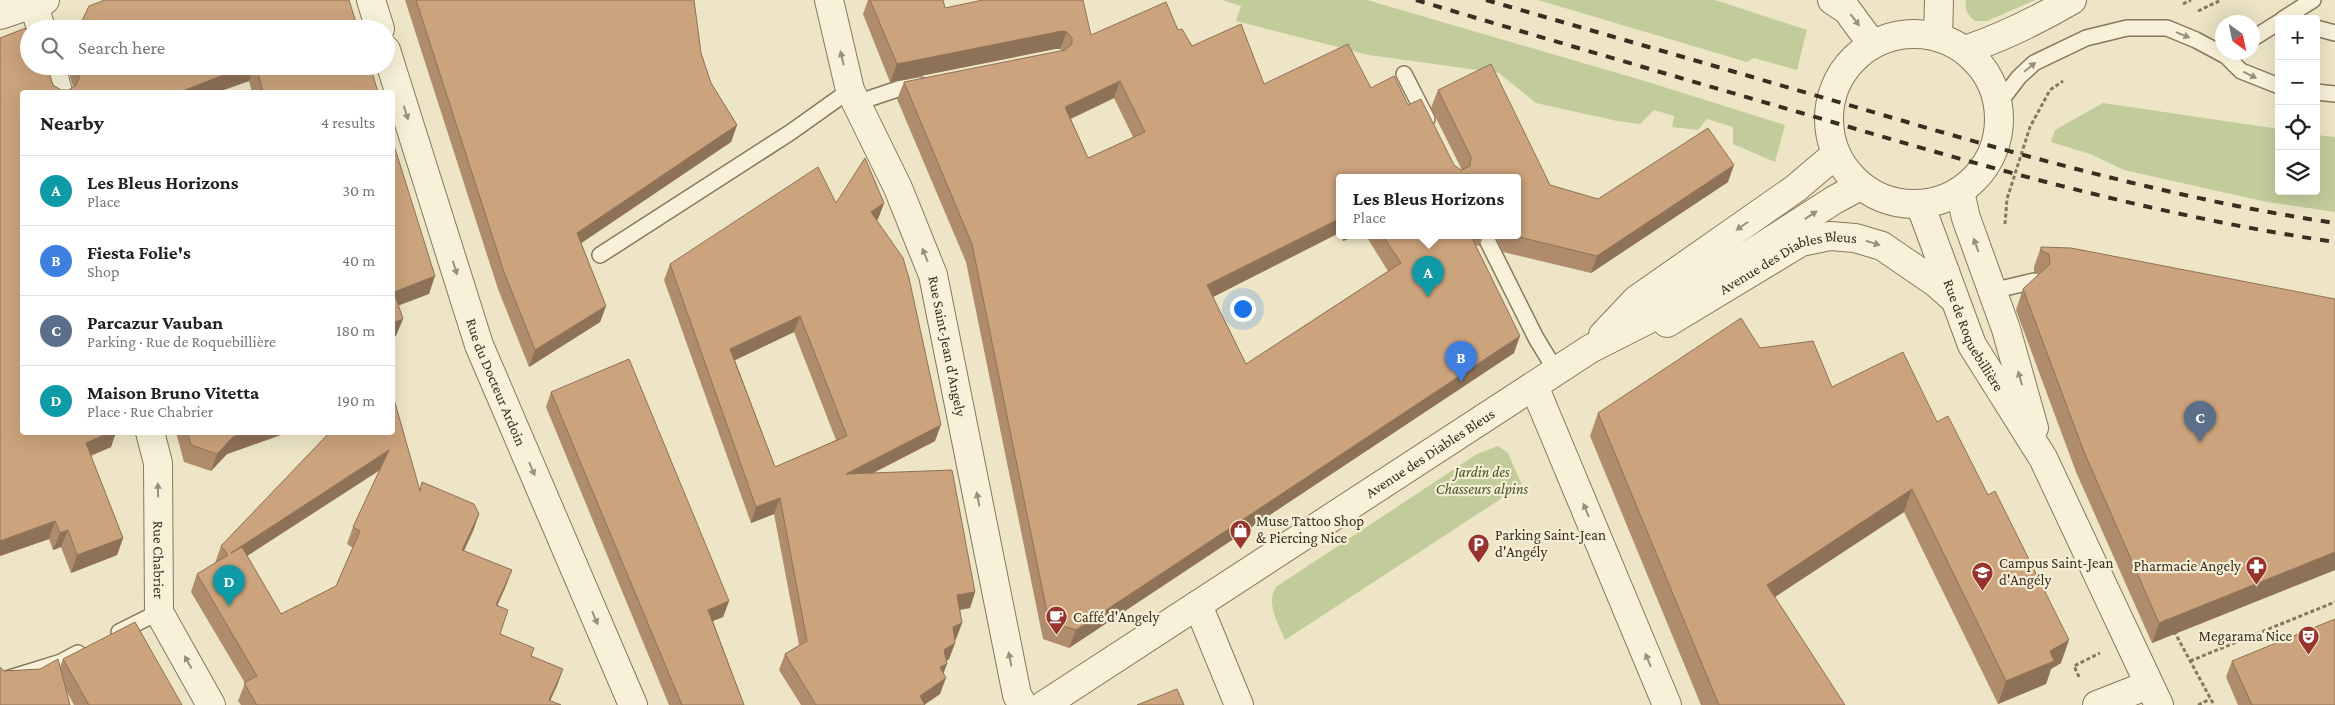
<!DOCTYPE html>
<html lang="en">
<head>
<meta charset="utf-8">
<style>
  :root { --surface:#fff; --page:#f6f6f6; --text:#222; --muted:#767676; --line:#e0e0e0; --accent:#0f766e }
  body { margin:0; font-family:"Crimson Pro",serif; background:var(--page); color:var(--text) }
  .controls { position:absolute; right:15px; top:15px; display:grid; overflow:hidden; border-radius:5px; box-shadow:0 5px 20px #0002 }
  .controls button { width:45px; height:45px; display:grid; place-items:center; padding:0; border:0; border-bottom:1px solid var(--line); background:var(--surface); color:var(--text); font:25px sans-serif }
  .compass { position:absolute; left:2215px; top:15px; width:45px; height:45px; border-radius:50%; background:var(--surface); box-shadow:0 5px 20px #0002; rotate:147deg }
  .you { position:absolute; left:1242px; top:308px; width:18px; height:18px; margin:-12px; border:4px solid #fff; border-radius:50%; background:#1a73e8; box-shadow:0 0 0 8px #1a73e833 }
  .badge { display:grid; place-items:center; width:32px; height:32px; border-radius:50%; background:var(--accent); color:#fff; font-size:16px; font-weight:700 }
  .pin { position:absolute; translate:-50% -41px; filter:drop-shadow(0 1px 2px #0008) }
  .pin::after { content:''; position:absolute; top:26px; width:18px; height:15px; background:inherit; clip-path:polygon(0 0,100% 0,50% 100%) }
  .popup { position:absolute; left:1336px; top:174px; width:185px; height:65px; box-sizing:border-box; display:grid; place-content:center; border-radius:5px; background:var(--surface); filter:drop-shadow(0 1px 4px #0005); font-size:16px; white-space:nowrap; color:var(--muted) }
  .popup b { font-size:19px; color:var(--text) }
  .popup::after { content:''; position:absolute; left:50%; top:100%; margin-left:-10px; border:10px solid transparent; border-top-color:var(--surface) }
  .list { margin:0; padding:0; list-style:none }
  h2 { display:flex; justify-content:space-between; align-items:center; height:65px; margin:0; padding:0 20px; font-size:21px }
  h2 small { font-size:16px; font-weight:400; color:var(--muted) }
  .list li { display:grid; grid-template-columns:32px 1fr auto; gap:15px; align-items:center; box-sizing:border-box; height:70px; padding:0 20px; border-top:1px solid var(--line) }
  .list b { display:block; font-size:19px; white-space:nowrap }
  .list p { margin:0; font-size:16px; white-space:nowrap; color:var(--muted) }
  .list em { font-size:16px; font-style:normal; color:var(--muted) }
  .icon { flex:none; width:28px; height:28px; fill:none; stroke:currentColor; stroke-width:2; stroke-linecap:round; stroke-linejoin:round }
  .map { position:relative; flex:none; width:2335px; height:705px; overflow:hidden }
  .search { position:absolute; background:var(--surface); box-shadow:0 5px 20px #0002; left:20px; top:20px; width:375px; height:55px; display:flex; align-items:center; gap:12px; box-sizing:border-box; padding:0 18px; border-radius:28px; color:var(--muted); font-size:19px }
  .panel { position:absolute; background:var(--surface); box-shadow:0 5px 20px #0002; left:20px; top:90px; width:375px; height:345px; border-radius:5px }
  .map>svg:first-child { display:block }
  .green { fill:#c2cc9a }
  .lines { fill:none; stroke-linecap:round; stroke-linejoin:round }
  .service-casing { stroke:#88775c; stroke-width:18 }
  .minor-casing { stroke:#88775c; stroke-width:30 }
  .tertiary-casing { stroke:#88775c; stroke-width:30 }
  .path { stroke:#88775c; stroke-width:3; stroke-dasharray:4 2.5; stroke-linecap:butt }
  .service { stroke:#f8f1d9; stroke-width:15 }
  .minor { stroke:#f8f1d9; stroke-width:28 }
  .tertiary { stroke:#f8f1d9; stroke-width:28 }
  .rail { stroke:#392e1f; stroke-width:4; stroke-dasharray:9 9; stroke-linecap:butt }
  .wall { fill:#af8c6b; fill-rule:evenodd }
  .shaded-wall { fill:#8e7257 }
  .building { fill:#cba37c; stroke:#8e7257; fill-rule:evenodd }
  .oneway { fill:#98907c }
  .labels { text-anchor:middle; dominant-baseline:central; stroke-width:4.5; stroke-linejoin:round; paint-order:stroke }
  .street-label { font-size:15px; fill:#392e1f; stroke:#f5eed5 }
  .park-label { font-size:15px; font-style:italic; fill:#465526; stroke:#f5eed5 }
  .poi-label { font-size:15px; fill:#392e1f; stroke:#f5eed5; text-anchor:start }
</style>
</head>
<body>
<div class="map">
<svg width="2335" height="705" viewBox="0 0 2335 705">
  <rect width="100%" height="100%" fill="#ede5c6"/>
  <g class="green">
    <polygon points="1222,0 1367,0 1648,82 1785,125 1775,162 1733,144 1733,127 1707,119 1698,130 1672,127 1674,116 1654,110 1640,124 1617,121 1536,103 1499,73 1369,55 1236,21 1241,6"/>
    <polygon points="1538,0 1715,0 1807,30 1797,70 1754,58 1747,62"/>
    <path d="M 1966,0 L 2035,0 L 1987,21 L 1975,21 C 1968,15 1964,10 1966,0 Z"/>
    <polygon points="2103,103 2279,129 2279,191 2316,191 2316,135 2335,137 2335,212 2267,202 2124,170 2090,154 2051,142 2055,130"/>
    <path d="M 1498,446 L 1508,453 L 1522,485 L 1285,640 C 1279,624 1265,603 1276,587 L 1477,454 Z"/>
  </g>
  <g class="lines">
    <defs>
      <g id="service">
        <polyline points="2283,19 2313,0"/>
        <polyline points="2316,28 2335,33"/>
        <polyline points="2252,39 2279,22"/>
        <polyline points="1404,74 1427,119"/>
        <polyline points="2316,92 2335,94"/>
        <polyline points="856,103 898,89 920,85"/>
        <polyline points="1999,103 2019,77 2034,63 2086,38 2127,28 2167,28 2196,40 2226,56 2241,71 2279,86"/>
        <polyline points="1485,236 1536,338 1556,371"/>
        <polyline points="600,255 791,132 850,90"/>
        <polyline points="1992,291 2034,281"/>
        <polyline points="119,632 159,612"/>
        <polyline points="0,681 61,662 78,653"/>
      </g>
      <g id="minor">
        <polyline points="371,0 380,29"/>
        <path id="s1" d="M 829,0 L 850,90 L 898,188 L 933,275 L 1017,695 L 1023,705"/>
        <polyline points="1832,0 1847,10 1872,44"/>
        <polyline points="34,4 41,29"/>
        <polyline points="0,15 45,0"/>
        <path id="s2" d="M 386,50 L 479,345 L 633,705"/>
        <polyline points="51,66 58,92"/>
        <polyline points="1960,192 1966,218 2006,329 2034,428"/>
        <path id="s3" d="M 1920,204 L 1972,345 L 2043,458 L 2159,705"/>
        <path id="s4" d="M 1667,323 L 1801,242 L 1830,236 L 1855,238 L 1882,246 L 1936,283 L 1953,298"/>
        <polyline points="1534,386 1667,705"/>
        <path id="s5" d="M 150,432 L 158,463 L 159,612 L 211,705"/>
        <polyline points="1198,605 1239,705"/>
        <polyline points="2097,705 2148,685"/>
      </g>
      <g id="tertiary">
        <circle cx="1914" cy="119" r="85"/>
        <polyline points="1938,37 1939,0"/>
        <path d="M 1965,50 C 2003,37 2038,20 2072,0"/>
        <polyline points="1603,335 1636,300 1796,188 1836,154"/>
        <path id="s6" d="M 1044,705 L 1590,349 L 1651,318 L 1834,200 L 1860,186"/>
      </g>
    </defs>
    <use href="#service" class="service-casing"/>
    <use href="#minor" class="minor-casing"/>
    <use href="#tertiary" class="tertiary-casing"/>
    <g class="path">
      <polyline points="2183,4 2191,0"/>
      <polyline points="2198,11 2221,0"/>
      <polyline points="2005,224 2007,199 2030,127 2050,90 2063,81"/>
      <polyline points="2174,631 2214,705"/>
      <polyline points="2190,661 2335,602"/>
      <polyline points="2079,677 2074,666 2100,653"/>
      <polyline points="2198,705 2210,699"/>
    </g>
    <use href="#service" class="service"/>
    <use href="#minor" class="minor"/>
    <use href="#tertiary" class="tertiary"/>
    <g class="rail">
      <path d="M 1416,0 C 1553,41 1691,81 1829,121 C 1995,170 2163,217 2335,242"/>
      <path d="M 1486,0 C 1611,36 1735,72 1859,108 C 2015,154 2174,199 2335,223"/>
    </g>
  </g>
  <g class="wall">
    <polygon points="405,0 694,0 701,53 711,83 737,125 731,142 581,243 606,306 600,322 529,367 498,289"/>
    <path d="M 868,0 L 943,0 L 945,8 L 1091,35 L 1178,30 L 1192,46 L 1264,84 L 1371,88 L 1408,105 L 1454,165 L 1461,170 L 1462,170 L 1431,108 L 1438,90 L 1550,185 L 1598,199 L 1728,182 L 1591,273 L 1503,252 L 1495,236 L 1517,236 L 1517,178 L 1339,178 L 1339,233 L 1213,297 L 1246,364 L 1388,271 L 1366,236 L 1483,236 L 1480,246 L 1475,245 L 1514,353 L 1069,648 L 1043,639 L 966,262 L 897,99 L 904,82 L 1062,51 L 1060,49 L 1055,49 L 890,82 L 863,14 ZM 1114,98 L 1133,137 L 1088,158 L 1071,119 Z"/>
    <polygon points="26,28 29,32 29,66 47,66 53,85 61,90 69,90 73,87 67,66 370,66 378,92 252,92 249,81 218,92 22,92 22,432 116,432 111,447 91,456 123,538 117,555 71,573 61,547 53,550 49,539 0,556 0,38"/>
    <path d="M 836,203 L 884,203 L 878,219 L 876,220 L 935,441 L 873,473 L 975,592 L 970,608 L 960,610 L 962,623 L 956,639 L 955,640 L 955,643 L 949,659 L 946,661 L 940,694 L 925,704 L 925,705 L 801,705 L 779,670 L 785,654 L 799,645 L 774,514 L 751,523 L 664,280 L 670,264 ZM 794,332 L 836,440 L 775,467 L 735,360 Z"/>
    <polygon points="1341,236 1355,236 1343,241"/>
    <polygon points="2041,247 2335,299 2335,570 2152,643 2076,472 2016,310 2023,289 2039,274 2034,272 2034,267"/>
    <polygon points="1760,348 1832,387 1937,422 2061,663 2051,669 2046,684 1998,704 1904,512 1775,597 1845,705 1701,705 1590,436 1598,413"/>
    <polygon points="551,392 729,601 723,617 713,621 744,705 669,705 546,407"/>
    <polygon points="176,432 289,432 227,454 211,471 184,462"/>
    <path d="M 330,432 L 420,490 L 422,482 L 479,514 L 473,531 L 464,551 L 512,570 L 505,588 L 497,605 L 500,634 L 531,656 L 563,669 L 550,701 L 561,705 L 241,705 L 238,701 L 245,683 L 191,592 L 197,574 L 215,563 L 221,546 ZM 380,470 L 353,527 L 347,544 L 353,548 L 336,586 L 281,614 L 247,556 Z"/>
    <polygon points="63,659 182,705 74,705 67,692 4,671 40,669 60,667"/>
    <polygon points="2232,661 2335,705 2238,705 2226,677"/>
  </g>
  <g class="shaded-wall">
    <polygon points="1062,31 1067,32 1060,49 1055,49 890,82 897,64"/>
    <polygon points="247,66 254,66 249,81 218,92 180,92"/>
    <polygon points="1120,81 1114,98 1059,124 1065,107"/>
    <polygon points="737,125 731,142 571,250 577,233"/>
    <polygon points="1734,165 1728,182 1591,273 1597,256"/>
    <polygon points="884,203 878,219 865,228 871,212"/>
    <polygon points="1339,219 1339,233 1201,303 1207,285"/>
    <polygon points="1345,236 1355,236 1343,241"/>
    <polygon points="435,276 429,294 392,308 394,292"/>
    <polygon points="606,306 600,322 529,367 535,350"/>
    <polygon points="800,316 794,332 725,365 730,349"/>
    <polygon points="403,319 396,336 392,338 392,323"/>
    <polygon points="1520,336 1514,353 1069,648 1076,630"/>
    <polygon points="941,425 935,441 840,490 846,474"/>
    <polygon points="111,432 116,432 111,447 79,460 86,443"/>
    <polygon points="246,432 289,432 227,454 211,471 217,454 233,437"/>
    <polygon points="389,450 383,468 225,570 231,553"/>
    <polygon points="1912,489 1904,512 1758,608 1767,585"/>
    <polygon points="780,498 774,514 751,523 756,507"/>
    <polygon points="479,514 473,531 456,567 462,550"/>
    <polygon points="55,521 49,539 0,556 0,541"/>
    <polygon points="68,530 61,547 53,550 60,533"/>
    <polygon points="123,538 117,555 71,573 77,555"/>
    <polygon points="2335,552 2335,570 2152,643 2159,623"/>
    <polygon points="512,570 505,588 490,622 496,605"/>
    <polygon points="975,592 970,608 951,611 957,595"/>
    <polygon points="729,601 723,617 702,625 708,610"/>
    <polygon points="962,623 956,639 947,642 953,627"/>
    <polygon points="2069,640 2061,663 2051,669 2046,684 1998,704 2006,681 2050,651"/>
    <polygon points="955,643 949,659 938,666 944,650"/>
    <polygon points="947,664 941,680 940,667"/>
    <polygon points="563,669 557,686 548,705 547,705"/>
    <polygon points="946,678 940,694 924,705 920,696"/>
  </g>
  <g class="building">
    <polygon points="105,0 349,0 358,29 78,29 89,6"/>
    <polygon points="416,0 694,0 701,53 711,83 737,125 577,233 606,306 535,350 504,272"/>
    <path d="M 870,0 L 943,0 L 945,8 L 983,0 L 1083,0 L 1091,35 L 1166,2 L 1178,30 L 1182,29 L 1192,46 L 1241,24 L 1264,84 L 1348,44 L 1371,88 L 1394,76 L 1408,105 L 1421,99 L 1454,165 L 1461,170 L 1470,166 L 1471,157 L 1438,90 L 1491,64 L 1550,185 L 1598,199 L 1708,128 L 1734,165 L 1597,256 L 1515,236 L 1517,236 L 1517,178 L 1339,178 L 1339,219 L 1207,285 L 1246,364 L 1401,263 L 1383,236 L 1471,236 L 1520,336 L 1076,630 L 1049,622 L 972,244 L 904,82 L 1065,50 L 1072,44 L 1072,38 L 1067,32 L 1062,31 L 897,64 ZM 1120,81 L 1145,132 L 1088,158 L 1065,107 Z"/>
    <polygon points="26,28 29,32 29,66 47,66 53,85 61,90 69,90 76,85 79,78 79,71 78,66 247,66 180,92 22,92 22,432 111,432 86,443 123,538 77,555 68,530 60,533 55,521 0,541 0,38"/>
    <polygon points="256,66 370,66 378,92 263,92"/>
    <polygon points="392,139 435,276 394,292 403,319 392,323"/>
    <path d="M 865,158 L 884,203 L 871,212 L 903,258 L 909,278 L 941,425 L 846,474 L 952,470 L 975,592 L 957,595 L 962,623 L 953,627 L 955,643 L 944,650 L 947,664 L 940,667 L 946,678 L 920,696 L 925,705 L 816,705 L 785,654 L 807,641 L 780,498 L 756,507 L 670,264 L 818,167 L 836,203 ZM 800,316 L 847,436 L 775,467 L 730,349 Z"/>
    <polygon points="2041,247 2071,248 2335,299 2335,552 2159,623 2084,452 2023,289 2050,264 2049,254 2041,251"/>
    <polygon points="1741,318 1760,348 1813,341 1832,387 1903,352 1937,422 1948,416 1988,495 1995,491 2069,640 2050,651 2054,661 2006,681 1912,489 1767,585 1845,705 1719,705 1598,413"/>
    <polygon points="629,359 729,601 708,610 744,705 682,705 551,392"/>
    <path d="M 392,392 L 420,491 L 422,482 L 474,504 L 479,514 L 462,550 L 512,570 L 496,605 L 508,610 L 500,634 L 534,648 L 531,656 L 563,669 L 549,700 L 561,705 L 257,705 L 244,683 L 257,676 L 197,574 L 228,555 L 221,546 L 330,432 L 392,432 ZM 389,450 L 353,527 L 360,531 L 336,586 L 281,614 L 242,547 L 231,553 Z"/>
    <polygon points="187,432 246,432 233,437 217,454 191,445"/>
    <polygon points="2335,619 2335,705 2252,705 2232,661"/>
    <polygon points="135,622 182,705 89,705 63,659"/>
    <polygon points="58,659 70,705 0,705 0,667 4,671 40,669"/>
    <polygon points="1177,689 1184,705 1137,705"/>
  </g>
  <defs><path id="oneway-solid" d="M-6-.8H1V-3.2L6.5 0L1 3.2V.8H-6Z" transform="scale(1.25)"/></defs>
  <g class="oneway">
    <use href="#oneway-solid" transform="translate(1855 20) rotate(52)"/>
    <use href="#oneway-solid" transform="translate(2183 35) rotate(22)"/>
    <use href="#oneway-solid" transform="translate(842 58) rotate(-103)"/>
    <use href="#oneway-solid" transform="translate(2030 67) rotate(-39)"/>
    <use href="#oneway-solid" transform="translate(2250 75) rotate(26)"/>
    <use href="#oneway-solid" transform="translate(406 113) rotate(73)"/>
    <use href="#oneway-solid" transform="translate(1811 215) rotate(-33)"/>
    <use href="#oneway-solid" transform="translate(1742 226) rotate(145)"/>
    <use href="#oneway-solid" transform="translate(1873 243) rotate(17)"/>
    <use href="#oneway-solid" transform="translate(1976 245) rotate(-110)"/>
    <use href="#oneway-solid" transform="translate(925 255) rotate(-112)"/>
    <use href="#oneway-solid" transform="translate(455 268) rotate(73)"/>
    <use href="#oneway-solid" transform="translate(2020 378) rotate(-106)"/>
    <use href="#oneway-solid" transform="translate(532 469) rotate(67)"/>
    <use href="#oneway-solid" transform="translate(158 490) rotate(-91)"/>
    <use href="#oneway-solid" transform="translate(978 499) rotate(-101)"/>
    <use href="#oneway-solid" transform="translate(1586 510) rotate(-112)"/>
    <use href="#oneway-solid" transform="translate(595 618) rotate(67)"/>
    <use href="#oneway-solid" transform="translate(1010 659) rotate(-101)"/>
    <use href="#oneway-solid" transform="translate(1648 660) rotate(-112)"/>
    <use href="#oneway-solid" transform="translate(188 662) rotate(-119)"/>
  </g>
  <defs>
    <symbol id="shop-pin" viewBox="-11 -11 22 30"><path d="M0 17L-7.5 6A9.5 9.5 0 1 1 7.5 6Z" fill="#96342d" stroke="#f5eed5"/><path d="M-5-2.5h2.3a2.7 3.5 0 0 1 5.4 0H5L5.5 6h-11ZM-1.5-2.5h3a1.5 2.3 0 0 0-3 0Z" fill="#fff"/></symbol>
    <symbol id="parking-pin" viewBox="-11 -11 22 30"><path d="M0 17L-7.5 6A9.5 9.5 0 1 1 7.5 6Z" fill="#96342d" stroke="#f5eed5"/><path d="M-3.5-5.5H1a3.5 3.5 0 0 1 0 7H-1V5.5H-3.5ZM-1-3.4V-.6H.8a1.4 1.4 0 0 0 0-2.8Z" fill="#fff"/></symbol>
    <symbol id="pharmacy-pin" viewBox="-11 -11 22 30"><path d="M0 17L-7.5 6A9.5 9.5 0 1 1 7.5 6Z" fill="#96342d" stroke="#f5eed5"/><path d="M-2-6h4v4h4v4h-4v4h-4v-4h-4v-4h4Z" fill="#fff"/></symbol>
    <symbol id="university-pin" viewBox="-11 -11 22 30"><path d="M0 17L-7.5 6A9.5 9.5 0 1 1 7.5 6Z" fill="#96342d" stroke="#f5eed5"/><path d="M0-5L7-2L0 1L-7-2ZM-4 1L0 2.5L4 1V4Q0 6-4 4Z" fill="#fff"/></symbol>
    <symbol id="cafe-pin" viewBox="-11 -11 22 30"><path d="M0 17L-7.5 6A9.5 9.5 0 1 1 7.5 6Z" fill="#96342d" stroke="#f5eed5"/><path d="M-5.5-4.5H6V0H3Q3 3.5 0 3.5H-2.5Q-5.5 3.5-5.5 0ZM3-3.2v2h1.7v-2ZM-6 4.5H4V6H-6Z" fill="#fff"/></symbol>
    <symbol id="theatre-pin" viewBox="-11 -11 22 30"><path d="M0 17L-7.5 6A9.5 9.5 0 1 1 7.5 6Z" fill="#96342d" stroke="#f5eed5"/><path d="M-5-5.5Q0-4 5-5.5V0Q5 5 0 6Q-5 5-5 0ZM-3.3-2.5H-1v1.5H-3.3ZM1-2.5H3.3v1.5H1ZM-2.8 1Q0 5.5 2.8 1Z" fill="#fff"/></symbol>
  </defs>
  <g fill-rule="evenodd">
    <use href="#shop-pin" x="1228" y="518" width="25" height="34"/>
    <use href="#parking-pin" x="1466" y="532" width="25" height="34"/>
    <use href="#pharmacy-pin" x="2244" y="554" width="25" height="34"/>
    <use href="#university-pin" x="1970" y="560" width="25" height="34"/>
    <use href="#cafe-pin" x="1044" y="604" width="25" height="34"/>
    <use href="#theatre-pin" x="2296" y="624" width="25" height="34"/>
  </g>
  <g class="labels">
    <g class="street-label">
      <text stroke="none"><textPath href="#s4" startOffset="138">Avenue des Diables Bleus</textPath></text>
      <text stroke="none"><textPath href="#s3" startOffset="142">Rue de Roquebillière</textPath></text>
      <text stroke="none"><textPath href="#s1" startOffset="368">Rue Saint-Jean d'Angely</textPath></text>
      <text stroke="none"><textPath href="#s2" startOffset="350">Rue du Docteur Ardoin</textPath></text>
      <text stroke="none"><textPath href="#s6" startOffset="461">Avenue des Diables Bleus</textPath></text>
      <text stroke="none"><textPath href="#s5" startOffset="129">Rue Chabrier</textPath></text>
    </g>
    <g class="park-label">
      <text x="1482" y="472">Jardin des<tspan x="1482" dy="17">Chasseurs alpins</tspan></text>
    </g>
    <g class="poi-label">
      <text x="1256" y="521">Muse Tattoo Shop<tspan x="1256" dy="17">&amp; Piercing Nice</tspan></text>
      <text x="1495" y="535">Parking Saint-Jean<tspan x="1495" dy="17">d'Angély</tspan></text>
      <text x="1999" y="563">Campus Saint-Jean<tspan x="1999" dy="17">d'Angély</tspan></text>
      <text x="2241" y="566" text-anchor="end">Pharmacie Angely</text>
      <text x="1073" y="617">Caffé d'Angely</text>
      <text x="2292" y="636" text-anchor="end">Megarama Nice</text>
    </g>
  </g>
</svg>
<div class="controls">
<button>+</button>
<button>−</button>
<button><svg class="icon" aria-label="locate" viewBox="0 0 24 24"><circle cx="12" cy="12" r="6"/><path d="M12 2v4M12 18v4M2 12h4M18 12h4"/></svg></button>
<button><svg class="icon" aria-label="layers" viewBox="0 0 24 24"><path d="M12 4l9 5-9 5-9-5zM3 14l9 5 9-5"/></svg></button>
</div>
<svg class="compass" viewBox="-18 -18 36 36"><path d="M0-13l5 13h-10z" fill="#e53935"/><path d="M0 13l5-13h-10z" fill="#767676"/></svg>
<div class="you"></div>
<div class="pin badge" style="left:1428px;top:297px;background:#0f9aa8">A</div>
<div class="popup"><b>Les Bleus Horizons</b>Place</div>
<div class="pin badge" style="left:1461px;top:382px;background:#3f7fe0">B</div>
<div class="pin badge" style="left:2200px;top:442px;background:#5c6f8a">C</div>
<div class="pin badge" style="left:229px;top:606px;background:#0f9aa8">D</div>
<div class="search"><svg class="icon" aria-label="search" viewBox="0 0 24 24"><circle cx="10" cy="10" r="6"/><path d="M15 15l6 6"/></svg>Search here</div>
<section class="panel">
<h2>Nearby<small>4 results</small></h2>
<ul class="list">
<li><span class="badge" style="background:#0f9aa8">A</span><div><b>Les Bleus Horizons</b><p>Place</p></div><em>30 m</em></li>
<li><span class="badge" style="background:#3f7fe0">B</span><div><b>Fiesta Folie's</b><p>Shop</p></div><em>40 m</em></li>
<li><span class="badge" style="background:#5c6f8a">C</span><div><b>Parcazur Vauban</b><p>Parking · Rue de Roquebillière</p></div><em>180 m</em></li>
<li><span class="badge" style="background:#0f9aa8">D</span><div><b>Maison Bruno Vitetta</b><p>Place · Rue Chabrier</p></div><em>190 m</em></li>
</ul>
</section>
</div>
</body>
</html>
